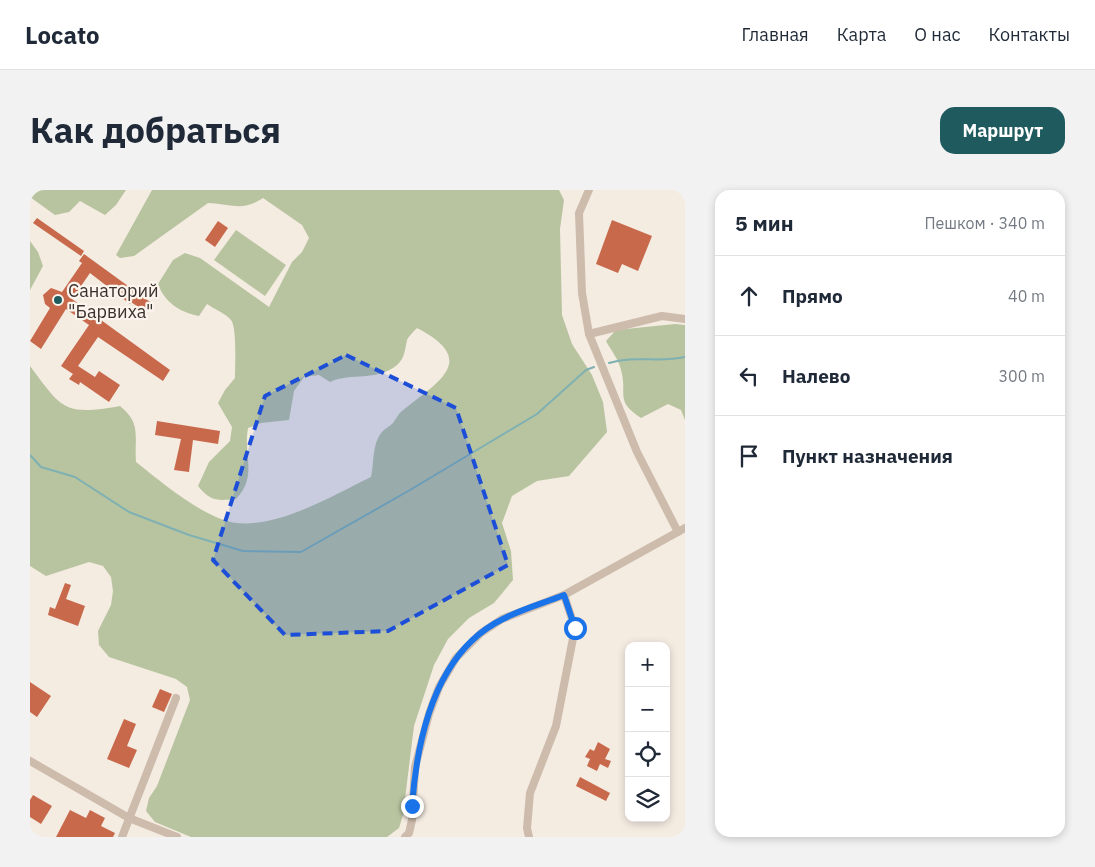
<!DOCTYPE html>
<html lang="ru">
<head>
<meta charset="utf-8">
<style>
  :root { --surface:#fff; --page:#f2f2f3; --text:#1f2937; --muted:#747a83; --line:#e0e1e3; --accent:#1f5a5e }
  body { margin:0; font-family:"IBM Plex Sans",sans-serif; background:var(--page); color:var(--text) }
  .controls { position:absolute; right:15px; bottom:15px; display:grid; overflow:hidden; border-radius:10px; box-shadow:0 2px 8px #0003 }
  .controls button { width:45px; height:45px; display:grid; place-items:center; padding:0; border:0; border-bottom:1px solid var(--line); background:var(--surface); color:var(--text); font:25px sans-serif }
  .stop { position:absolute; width:15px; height:15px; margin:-11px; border:4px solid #1a73e8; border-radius:50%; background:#fff }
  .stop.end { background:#1a73e8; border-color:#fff; box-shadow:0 1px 5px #0008 }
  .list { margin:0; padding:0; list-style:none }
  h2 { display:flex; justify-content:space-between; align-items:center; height:65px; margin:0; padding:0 20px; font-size:21px }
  h2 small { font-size:16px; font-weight:400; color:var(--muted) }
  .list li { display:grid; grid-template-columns:32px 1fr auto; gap:15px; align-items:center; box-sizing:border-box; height:80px; padding:0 20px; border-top:1px solid var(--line) }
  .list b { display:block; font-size:19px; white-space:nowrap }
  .list em { font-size:16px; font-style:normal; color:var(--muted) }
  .icon { flex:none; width:28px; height:28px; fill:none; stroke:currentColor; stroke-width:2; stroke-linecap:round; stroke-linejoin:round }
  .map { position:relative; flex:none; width:655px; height:647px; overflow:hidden; border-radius:15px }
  header { display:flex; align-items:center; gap:30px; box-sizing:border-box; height:70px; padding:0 25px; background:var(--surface); border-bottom:1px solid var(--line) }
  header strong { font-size:24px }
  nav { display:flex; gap:28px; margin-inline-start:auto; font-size:18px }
  .intro { display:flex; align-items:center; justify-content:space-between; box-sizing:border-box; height:120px; padding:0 30px }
  h1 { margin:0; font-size:35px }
  .button { padding:12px 22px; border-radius:15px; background:var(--accent); color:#fff; font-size:18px; font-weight:700 }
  main { display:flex; gap:30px; padding:0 30px }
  aside { flex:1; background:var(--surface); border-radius:15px; box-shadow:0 2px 8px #0003 }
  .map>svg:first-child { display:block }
  .green { fill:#b8c4a0 }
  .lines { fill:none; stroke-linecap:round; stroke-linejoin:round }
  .stream { stroke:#7fb0b2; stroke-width:2 }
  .building { fill:#c8694b }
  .minor { stroke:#cdbbac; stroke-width:8 }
  .route { stroke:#1a73e8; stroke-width:6 }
  .marked { fill:#1d4ed8; fill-opacity:0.2; stroke:#1d4ed8; stroke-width:4; stroke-dasharray:10 6; stroke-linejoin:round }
  .poi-dot { fill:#1f5a5e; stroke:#fbf5ee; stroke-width:2 }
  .labels { text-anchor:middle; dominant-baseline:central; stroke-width:4.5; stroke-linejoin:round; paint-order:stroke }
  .poi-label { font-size:18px; fill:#3b302b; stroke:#fbf5ee; text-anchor:start }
</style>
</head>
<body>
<header>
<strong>Locato</strong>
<nav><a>Главная</a><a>Карта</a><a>О нас</a><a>Контакты</a></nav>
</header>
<div class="intro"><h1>Как добраться</h1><a class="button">Маршрут</a></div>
<main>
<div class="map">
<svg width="655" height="647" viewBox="0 0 655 647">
  <rect width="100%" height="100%" fill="#f4ebe1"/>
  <g class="green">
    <polygon points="0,0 96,0 86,15 75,25 50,11 39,22 25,25 0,7"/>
    <path d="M 122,0 L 529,0 L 534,10 L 530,39 L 532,125 L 542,154 L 562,185 L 573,212 L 577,242 L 539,286 L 507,291 L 482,306 L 472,333 L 481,361 L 483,390 L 464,413 L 439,428 L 418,449 L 404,475 L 384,536 L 373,625 L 369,638 L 357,647 L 161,647 L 125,632 L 116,621 L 119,608 L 127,596 L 160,510 L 157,497 L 146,489 L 79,467 L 69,455 L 68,441 L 81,415 L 83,401 L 81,387 L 73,376 L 59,372 L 16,386 L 0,376 L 0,176 C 32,219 34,226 90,216 C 112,234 104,246 106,272 C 130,291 162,318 191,329 C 235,347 301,306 341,287 C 344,273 342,255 351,243 C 354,239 359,237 363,233 C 366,229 368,224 372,221 C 406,193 451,171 387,138 C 384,141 379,146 377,150 C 375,159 375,168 367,175 C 346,192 322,182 300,192 L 289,185 L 274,187 L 264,201 L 259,230 L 231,233 L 218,238 C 213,266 228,286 206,309 C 187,311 180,311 168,296 L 179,272 L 200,251 L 202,237 L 188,213 L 195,200 L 205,188 C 205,177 207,137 201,130 C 195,123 184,119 177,114 L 169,126 C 150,122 135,113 128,94 L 143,70 L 155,63 L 170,68 L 239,117 L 262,72 L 272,62 L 279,48 L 272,35 L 233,8 C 212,22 202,14 178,13 L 104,66 L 90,68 L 86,65 Z"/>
    <polygon points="206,40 256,75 235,106 184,70"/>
    <polygon points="0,51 8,62 13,76 0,100"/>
    <path d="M 645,134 L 655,135 L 655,230 L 651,220 L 638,214 L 611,228 C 584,210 598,205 591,180 C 589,170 581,160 576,151 L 586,140 Z"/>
  </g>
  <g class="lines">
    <g class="stream">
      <path d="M 579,173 C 604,165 630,173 655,167"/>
      <polyline points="0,265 11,277 45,287 99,322 159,345 213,361 271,362 380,300 507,224 556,180 564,177"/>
    </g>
  </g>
  <g class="building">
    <polygon points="7,28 54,61 51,66 3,33"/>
    <polygon points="582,30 622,46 608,81 592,74 588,83 566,74"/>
    <polygon points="188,31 198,38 185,57 175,50"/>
    <polygon points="54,64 120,112 114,121 101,112 100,114 60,83 42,109 140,180 133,191 68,147 48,176 65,187 69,181 90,195 79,212 50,192 49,195 39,189 43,184 31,176 59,135 36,119 11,159 0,151 20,118 15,114 13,105 21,98 32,102 52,73 49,71"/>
    <polygon points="127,231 190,241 188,254 163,250 159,282 144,280 151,249 125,245"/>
    <polygon points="35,393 41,395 36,409 55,416 48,436 18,425 20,417 25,419"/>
    <polygon points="0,492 21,506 7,527 0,522"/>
    <polygon points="130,499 142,504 134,522 122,517"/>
    <polygon points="94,529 106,534 97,556 107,560 99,578 77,569"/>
    <polygon points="568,552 580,559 575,569 581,571 578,578 570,574 567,581 557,576 560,569 555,567 560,559 564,561"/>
    <polygon points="550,587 580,603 576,611 546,596"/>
    <polygon points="3,605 22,616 11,634 0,627 0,610"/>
    <polygon points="40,620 56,628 60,620 75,628 71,636 85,643 83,647 26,647"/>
  </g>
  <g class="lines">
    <g class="minor">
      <polyline points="559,0 549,23 552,103 559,144 607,262 648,342"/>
      <polyline points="559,144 632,126 655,129"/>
      <polyline points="0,571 99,628 147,647"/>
      <polyline points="92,647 146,508"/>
      <polyline points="375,647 379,643 382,630 385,577 399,524 409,497 426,468 451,443 472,429 534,405 655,338"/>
      <polyline points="499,647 497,638 500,603 526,536 545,438 534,405"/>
    </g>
  </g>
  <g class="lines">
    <path class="route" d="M 382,616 C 387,548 405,462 473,429 C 492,419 514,413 534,405 L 545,438"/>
  </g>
  <path class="marked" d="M 316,165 L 426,218 L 478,375 L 358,441 L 255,445 L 183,370 L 235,206 Z"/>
  <circle class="poi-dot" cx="28" cy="110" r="5"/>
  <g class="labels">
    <g class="poi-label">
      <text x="38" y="100">Санаторий<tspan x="38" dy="21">"Барвиха"</tspan></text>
    </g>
  </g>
</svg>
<div class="controls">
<button>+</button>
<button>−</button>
<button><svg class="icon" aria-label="locate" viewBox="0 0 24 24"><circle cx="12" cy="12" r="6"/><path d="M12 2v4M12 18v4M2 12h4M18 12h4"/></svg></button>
<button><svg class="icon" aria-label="layers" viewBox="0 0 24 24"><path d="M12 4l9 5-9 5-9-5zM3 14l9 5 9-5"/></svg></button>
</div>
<div class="stop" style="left:545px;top:438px"></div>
<div class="stop end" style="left:382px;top:616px"></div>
</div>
<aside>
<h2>5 мин<small>Пешком · 340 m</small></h2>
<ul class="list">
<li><svg class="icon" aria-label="ahead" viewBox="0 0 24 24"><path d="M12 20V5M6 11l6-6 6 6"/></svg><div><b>Прямо</b></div><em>40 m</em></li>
<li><svg class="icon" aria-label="left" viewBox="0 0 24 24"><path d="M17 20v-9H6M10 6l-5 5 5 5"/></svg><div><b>Налево</b></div><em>300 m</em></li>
<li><svg class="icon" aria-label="arrive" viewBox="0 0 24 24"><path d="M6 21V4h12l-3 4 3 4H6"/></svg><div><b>Пункт назначения</b></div></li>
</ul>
</aside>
</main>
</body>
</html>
